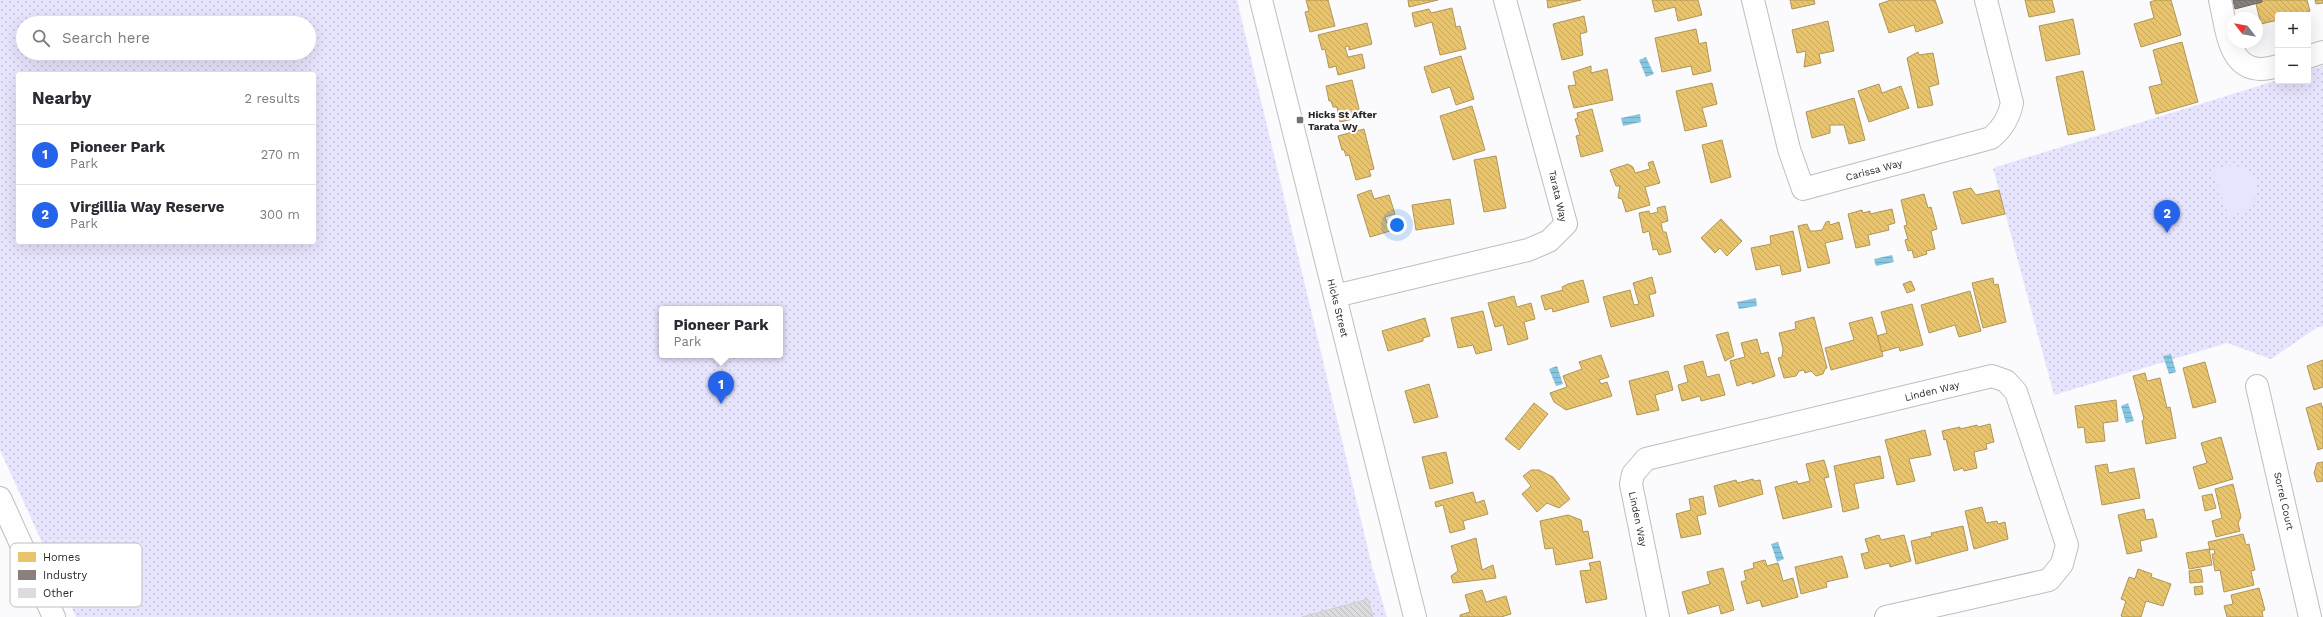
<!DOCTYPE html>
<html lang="en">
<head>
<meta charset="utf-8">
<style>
  :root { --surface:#fff; --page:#f7f7f7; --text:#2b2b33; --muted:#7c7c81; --line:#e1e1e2; --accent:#2563eb }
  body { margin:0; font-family:"Work Sans",sans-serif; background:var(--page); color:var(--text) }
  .controls { position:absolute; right:12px; top:12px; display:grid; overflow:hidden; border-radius:4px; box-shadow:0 4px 16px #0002 }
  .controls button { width:36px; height:36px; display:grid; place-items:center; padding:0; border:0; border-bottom:1px solid var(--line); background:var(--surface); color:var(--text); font:20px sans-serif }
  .compass { position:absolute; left:2227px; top:12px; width:36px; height:36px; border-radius:50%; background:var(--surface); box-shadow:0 4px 16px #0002; rotate:301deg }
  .you { position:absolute; left:1397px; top:225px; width:14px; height:14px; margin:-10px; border:3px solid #fff; border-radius:50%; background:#1a73e8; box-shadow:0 0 0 6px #1a73e833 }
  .badge { display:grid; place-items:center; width:26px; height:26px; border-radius:50%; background:var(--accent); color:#fff; font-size:13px; font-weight:700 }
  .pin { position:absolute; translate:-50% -33px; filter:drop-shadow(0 1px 2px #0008) }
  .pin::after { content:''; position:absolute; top:21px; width:14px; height:12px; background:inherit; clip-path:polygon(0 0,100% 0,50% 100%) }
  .popup { position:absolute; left:659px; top:306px; width:124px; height:52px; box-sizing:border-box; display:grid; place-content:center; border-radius:4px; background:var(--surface); filter:drop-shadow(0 1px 3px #0005); font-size:13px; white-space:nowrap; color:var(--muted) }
  .popup b { font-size:15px; color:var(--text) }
  .popup::after { content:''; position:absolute; left:50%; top:100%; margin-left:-8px; border:8px solid transparent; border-top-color:var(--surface) }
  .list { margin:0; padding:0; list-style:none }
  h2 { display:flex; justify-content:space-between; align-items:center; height:52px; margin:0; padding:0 16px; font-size:17px }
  h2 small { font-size:13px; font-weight:400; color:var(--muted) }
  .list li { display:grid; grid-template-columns:26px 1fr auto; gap:12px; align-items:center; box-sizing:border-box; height:60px; padding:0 16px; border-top:1px solid var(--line) }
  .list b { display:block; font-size:15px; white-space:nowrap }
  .list p { margin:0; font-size:13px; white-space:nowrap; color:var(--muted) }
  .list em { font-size:13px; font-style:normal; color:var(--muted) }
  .icon { flex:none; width:22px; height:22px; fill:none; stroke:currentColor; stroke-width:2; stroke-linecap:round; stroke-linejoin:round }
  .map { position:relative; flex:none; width:2323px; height:617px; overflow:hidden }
  .search { position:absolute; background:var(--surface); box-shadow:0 4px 16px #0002; left:16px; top:16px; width:300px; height:44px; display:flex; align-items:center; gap:10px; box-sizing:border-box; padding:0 14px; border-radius:22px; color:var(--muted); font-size:15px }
  .panel { position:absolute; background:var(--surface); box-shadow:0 4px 16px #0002; left:16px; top:72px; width:300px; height:172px; border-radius:4px }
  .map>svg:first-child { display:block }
  .park { fill:url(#park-dots); fill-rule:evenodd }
  .pitch { fill:#e7e4fd }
  .water { fill:url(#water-rules) }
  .homes { fill:url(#homes-back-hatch); stroke:#af9557 }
  .industry { fill:url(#industry-back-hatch); stroke:#6d6663 }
  .building { fill:url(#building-back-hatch); stroke:#d0d0d2 }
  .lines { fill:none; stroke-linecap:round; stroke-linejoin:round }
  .minor-casing { stroke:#bebebf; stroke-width:24 }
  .highway-casing { stroke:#bebebf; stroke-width:24 }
  .minor { stroke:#fefeff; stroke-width:22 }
  .highway { stroke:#fefeff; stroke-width:22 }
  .poi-dot { fill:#727274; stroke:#fff; stroke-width:1.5 }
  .labels { text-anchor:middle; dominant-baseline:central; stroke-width:4; stroke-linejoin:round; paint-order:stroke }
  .poi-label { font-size:10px; font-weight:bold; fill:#29282a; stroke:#fff; text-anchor:start }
  .street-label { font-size:10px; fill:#29282a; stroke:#fff }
  .key { fill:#fff; stroke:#bfbebf; stroke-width:1 }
  .key-label { font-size:11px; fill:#29282a }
</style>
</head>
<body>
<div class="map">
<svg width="2323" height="617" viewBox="0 0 2323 617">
  <defs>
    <pattern id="park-dots" width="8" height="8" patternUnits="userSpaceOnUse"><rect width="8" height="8" fill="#e7e4fd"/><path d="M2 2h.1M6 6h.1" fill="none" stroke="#c6c4d9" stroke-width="1.8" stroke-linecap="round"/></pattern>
    <pattern id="water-rules" width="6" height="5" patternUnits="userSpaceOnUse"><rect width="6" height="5" fill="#86c6e0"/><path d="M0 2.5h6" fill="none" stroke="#74aac0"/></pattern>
    <pattern id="homes-back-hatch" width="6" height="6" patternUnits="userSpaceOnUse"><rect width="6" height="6" fill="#e9c46a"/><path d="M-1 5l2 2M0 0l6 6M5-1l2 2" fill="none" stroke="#c8a85c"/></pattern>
    <pattern id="industry-back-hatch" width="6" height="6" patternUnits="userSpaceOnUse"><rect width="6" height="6" fill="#8a817c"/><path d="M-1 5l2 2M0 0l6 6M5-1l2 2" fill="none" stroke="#716a66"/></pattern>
    <pattern id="building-back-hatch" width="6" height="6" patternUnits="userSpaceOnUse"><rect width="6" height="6" fill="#dcdcde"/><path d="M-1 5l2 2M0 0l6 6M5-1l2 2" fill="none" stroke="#bdbdbf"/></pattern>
  </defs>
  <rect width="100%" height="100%" fill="#fbfbfd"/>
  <g class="park">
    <path d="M 0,0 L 1237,0 L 1372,566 L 1387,617 L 76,617 L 0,450 ZM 23,23 L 309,23 L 309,53 L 23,53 ZM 18,74 L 314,74 L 314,242 L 18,242 ZM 662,309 L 780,309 L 780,355 L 662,355 Z"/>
    <polygon points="2323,66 2323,327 2318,327 2271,359 2227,343 2054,395 1993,168 2278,80 2308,81 2308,70"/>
  </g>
  <path class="pitch" d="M 2225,166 C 2267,162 2267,206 2229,217 L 2212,170 Z"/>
  <g class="water">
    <polygon points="1646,57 1654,74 1646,77 1639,60"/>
    <polygon points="1640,114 1641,122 1623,126 1621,118"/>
    <polygon points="1892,255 1894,262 1876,266 1874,259"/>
    <polygon points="1756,298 1757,306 1739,309 1737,302"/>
    <polygon points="2171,354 2176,372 2169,374 2163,356"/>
    <polygon points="1557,366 1563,384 1556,386 1549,369"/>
    <polygon points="2128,403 2134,421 2126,423 2121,406"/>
    <polygon points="1778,542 1784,559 1777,562 1771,544"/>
  </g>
  <g class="homes">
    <polygon points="1306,0 1328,0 1335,26 1310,32 1305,12 1309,11"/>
    <polygon points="1408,0 1438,0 1409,7"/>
    <polygon points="1547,0 1581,0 1548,8"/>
    <polygon points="1652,0 1698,0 1702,15 1678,21 1675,7 1655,12"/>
    <polygon points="1790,0 1814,0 1815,4 1792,9"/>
    <polygon points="1891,0 1935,0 1943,23 1916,32 1914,25 1889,33 1879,4"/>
    <polygon points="2025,0 2052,0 2055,12 2029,17"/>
    <polygon points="2156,0 2171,0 2181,35 2141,47 2134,24 2154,18 2150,2"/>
    <polygon points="2261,0 2307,0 2310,11 2295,15 2278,15 2278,20 2261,24 2256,4 2262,2"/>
    <polygon points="2315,0 2323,0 2323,3 2316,4"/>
    <polygon points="1452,8 1456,27 1460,26 1466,49 1440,55 1432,22 1415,27 1412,13 1429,9 1431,13"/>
    <polygon points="1584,16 1587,32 1580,34 1583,55 1562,60 1553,24"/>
    <polygon points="2073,19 2080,54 2046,61 2039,26"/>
    <polygon points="1828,21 1834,51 1819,54 1821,63 1804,67 1806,51 1797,53 1792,30"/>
    <polygon points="1367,23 1372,44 1349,50 1349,46 1345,47 1348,57 1362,54 1365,68 1338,75 1336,66 1329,68 1325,49 1322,50 1318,35"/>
    <polygon points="1696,29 1699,44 1706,42 1711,71 1693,75 1691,66 1662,72 1655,38"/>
    <polygon points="2182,42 2198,102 2156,114 2149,87 2162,84 2153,50"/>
    <polygon points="1918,52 1919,55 1933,53 1939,84 1929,87 1933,105 1918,108 1907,58"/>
    <polygon points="1461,56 1474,99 1456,105 1450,87 1432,93 1424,67"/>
    <polygon points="1591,66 1591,73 1607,69 1613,100 1574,108 1568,86 1576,85 1573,72"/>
    <polygon points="2083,71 2095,130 2068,135 2056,77"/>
    <polygon points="1352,80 1361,117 1340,122 1337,107 1333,107 1331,101 1329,101 1326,86"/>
    <polygon points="1712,83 1717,104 1702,108 1707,126 1685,131 1676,91"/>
    <polygon points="1879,84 1882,93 1901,86 1909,108 1869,122 1858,91"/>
    <polygon points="1854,98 1865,140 1849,144 1844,125 1830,125 1830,133 1812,138 1806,112"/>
    <polygon points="1472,106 1485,150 1453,160 1440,116"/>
    <polygon points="1592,109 1603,151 1581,157 1576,136 1580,135 1575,119 1578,118 1577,113"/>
    <polygon points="1364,129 1374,169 1369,170 1371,176 1356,180 1349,155 1346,156 1344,150 1342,150 1338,136"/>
    <polygon points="1722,140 1731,177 1711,183 1702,145"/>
    <polygon points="1496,156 1506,208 1484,212 1474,160"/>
    <polygon points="1653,161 1660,183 1645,187 1650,205 1626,212 1622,199 1618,198 1620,186 1616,186 1610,170 1628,164 1633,167 1635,173 1650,169 1648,163"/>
    <polygon points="1971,188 1976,195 1999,190 2005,214 1962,224 1953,192"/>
    <polygon points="1371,190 1374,199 1389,195 1395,214 1385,217 1390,231 1370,237 1357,195"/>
    <polygon points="1924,194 1928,208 1931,207 1937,229 1931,231 1935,249 1926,251 1927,254 1914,258 1912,250 1908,251 1905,240 1908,239 1904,226 1907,225 1901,200"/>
    <polygon points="1450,199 1454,224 1416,230 1412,205"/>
    <polygon points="1665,206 1668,221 1661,223 1663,232 1666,232 1671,252 1659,255 1657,249 1653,250 1649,231 1643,233 1639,213 1649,211 1650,214 1658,212 1657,208"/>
    <polygon points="1892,209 1895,223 1888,225 1889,230 1868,235 1870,245 1856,248 1848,214 1862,210 1863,213 1870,211 1870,214"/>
    <polygon points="1721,219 1742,241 1727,256 1720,248 1715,253 1701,238"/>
    <polygon points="1829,221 1830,225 1839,222 1843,239 1825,243 1830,263 1808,268 1798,226 1807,224 1810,231 1815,231 1822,230 1826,222"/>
    <polygon points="1793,231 1801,271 1782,275 1780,265 1756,270 1751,248 1771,244 1770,236"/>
    <polygon points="1652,277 1656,293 1649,295 1654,316 1611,327 1603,297 1630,290 1634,305 1639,304 1633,283"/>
    <polygon points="1993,278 1994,285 1998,284 2006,322 1983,328 1972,283"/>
    <polygon points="1583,280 1589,302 1553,312 1552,308 1545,310 1541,296 1563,290 1562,287 1568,284"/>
    <polygon points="1911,281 1915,290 1907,293 1903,284"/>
    <polygon points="1970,291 1981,331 1959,337 1955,325 1929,333 1921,305"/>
    <polygon points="1514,296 1517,307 1531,303 1535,319 1524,322 1528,339 1508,345 1503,325 1495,327 1488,303"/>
    <polygon points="1912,304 1923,345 1900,351 1899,347 1881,352 1877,336 1887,333 1881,312"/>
    <polygon points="1483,311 1492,350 1476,354 1473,345 1458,348 1451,318"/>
    <polygon points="1814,317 1827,368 1825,369 1823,374 1816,376 1811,371 1805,373 1804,370 1799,371 1796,376 1784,378 1778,358 1782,357 1783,349 1779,333 1796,329 1795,322"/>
    <polygon points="1872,317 1883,356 1831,370 1825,348 1854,340 1849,323"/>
    <polygon points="1425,318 1430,336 1423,338 1423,341 1388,351 1382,331"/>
    <polygon points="1728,332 1734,356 1725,361 1716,335"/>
    <polygon points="1757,339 1761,354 1768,352 1775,376 1752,384 1752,381 1737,386 1730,361 1745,357 1741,343"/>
    <polygon points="1601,355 1609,377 1599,380 1601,384 1607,382 1612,396 1566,410 1554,402 1550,393 1567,387 1563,376 1582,369 1579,362"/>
    <polygon points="2323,360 2323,387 2314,390 2307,366"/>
    <polygon points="1703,361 1707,377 1719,374 1725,395 1701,401 1700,396 1682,401 1678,385 1688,382 1684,366"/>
    <polygon points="2205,362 2216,402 2193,408 2183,368"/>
    <polygon points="1668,371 1673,390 1655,395 1659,410 1637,415 1629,381"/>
    <polygon points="2145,373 2147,381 2160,378 2167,408 2170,407 2176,438 2146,444 2142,421 2144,419 2133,376"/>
    <polygon points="1429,384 1438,417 1414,423 1405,391"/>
    <polygon points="2116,400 2118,421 2103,423 2105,441 2086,443 2084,427 2078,428 2075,406"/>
    <polygon points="1534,403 1548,414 1519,450 1505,439"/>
    <polygon points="2321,403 2323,409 2323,448 2318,450 2306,408"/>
    <polygon points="1990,424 1994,442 1986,444 1987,449 1974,452 1977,468 1964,471 1963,468 1954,471 1946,439 1944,440 1942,431 1960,427 1960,429 1977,425 1978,427"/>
    <polygon points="1925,430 1931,455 1909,459 1915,481 1897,485 1885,440"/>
    <polygon points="2221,437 2233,479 2199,489 2193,467 2207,463 2201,443"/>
    <polygon points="1446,452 1453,483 1430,489 1422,457"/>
    <polygon points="1880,456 1884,478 1854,484 1859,508 1843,512 1834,466"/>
    <polygon points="1824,460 1829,477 1824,478 1832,507 1783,519 1775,487 1797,481 1798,484 1810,481 1806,464"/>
    <polygon points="2323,462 2323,481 2317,482 2314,473 2317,463"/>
    <polygon points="2107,464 2109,473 2134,468 2140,498 2102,505 2095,466"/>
    <polygon points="1531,470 1539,470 1553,477 1570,499 1559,508 1547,503 1537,512 1522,494 1531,486 1523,476"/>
    <polygon points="1753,479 1754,481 1760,480 1763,494 1719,507 1714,486 1736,480 1737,483"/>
    <polygon points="2233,484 2241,517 2238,523 2240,531 2216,537 2212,521 2222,518 2215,489"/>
    <polygon points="1473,492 1476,503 1484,500 1488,514 1463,521 1465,529 1450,533 1443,505 1436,507 1435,502"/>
    <polygon points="2212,494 2216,508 2205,511 2202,496"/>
    <polygon points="1703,496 1706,514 1697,516 1701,534 1681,538 1676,514 1691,510 1689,499"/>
    <polygon points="1982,507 1986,523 1997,521 1998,524 2005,522 2008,539 1974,549 1965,511"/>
    <polygon points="2144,509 2146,520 2153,519 2157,537 2140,541 2142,551 2127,554 2118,515"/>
    <polygon points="1568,515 1581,520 1583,532 1588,531 1593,558 1556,565 1553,548 1545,549 1540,521"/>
    <polygon points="1963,526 1968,550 1916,564 1911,541 1932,536 1931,533"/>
    <polygon points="2243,534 2246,545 2249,544 2255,570 2251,571 2254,585 2224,592 2220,570 2215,571 2212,554 2215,554 2214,549 2210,550 2208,542"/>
    <polygon points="1879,535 1881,540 1904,535 1911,561 1890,567 1889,563 1865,569 1861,554 1869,552 1865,539"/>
    <polygon points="1476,538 1482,570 1493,565 1496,578 1453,583 1451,576 1458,571 1451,546"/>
    <polygon points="2209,549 2212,565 2189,569 2186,553"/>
    <polygon points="1842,556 1848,577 1826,582 1827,587 1801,594 1795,567"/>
    <polygon points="1765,560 1767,566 1778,563 1783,581 1793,578 1798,597 1762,607 1760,600 1747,604 1741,582 1746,580 1744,571 1754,568 1753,563"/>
    <polygon points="1600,561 1607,599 1586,603 1580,571 1591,570 1589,563"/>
    <polygon points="1723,568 1734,610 1721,614 1719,605 1688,614 1682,592 1710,584 1707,572"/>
    <polygon points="2138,569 2152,574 2151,577 2171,584 2163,606 2146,601 2141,617 2123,617 2121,616 2126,601 2121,599 2129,577 2135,579"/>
    <polygon points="2201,569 2203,582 2190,583 2189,571"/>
    <polygon points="2202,586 2203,594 2195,595 2194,587"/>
    <polygon points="2259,588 2265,610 2262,611 2263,617 2227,617 2224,606 2233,604 2231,595"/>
    <polygon points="1482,590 1486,602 1506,596 1511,614 1501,617 1460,617 1460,615 1470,612 1465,595"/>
  </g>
  <polygon class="industry" points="2233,0 2261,0 2262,2 2235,9"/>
  <polygon class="building" points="1368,599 1373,617 1302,617"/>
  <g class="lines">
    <defs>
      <g id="minor">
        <polyline points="1261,0 1415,617"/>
        <path d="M 1753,0 L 1789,149 L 1803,189 L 1991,138 C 2002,129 2009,118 2012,103 L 1986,0"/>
        <path d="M 2220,0 C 2228,34 2229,81 2278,66"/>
        <polyline points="2308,57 2323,52"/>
        <polyline points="1335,296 1528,250 1549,241 1566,224 1505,0"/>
        <polyline points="2257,386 2310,617"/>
        <polyline points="1658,617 1631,484 1633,474 1646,459 1992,376 2006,381 2016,392 2067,545 2062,564 2049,580 1886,617"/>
      </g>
      <polyline id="highway" points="0,498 54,617"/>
    </defs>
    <use href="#minor" class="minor-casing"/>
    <use href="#highway" class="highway-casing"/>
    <use href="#minor" class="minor"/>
    <use href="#highway" class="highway"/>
  </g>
  <rect class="poi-dot" x="1296" y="116" width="8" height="8" rx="2"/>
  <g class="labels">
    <g class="poi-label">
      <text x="1308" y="114">Hicks St After<tspan x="1308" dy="12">Tarata Wy</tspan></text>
    </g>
    <g class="street-label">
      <text transform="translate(1874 170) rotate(-15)">Carissa Way</text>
      <text transform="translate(1558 196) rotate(77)">Tarata Way</text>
      <text transform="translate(1338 308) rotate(76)">Hicks Street</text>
      <text transform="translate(1932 391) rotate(-14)">Linden Way</text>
      <text transform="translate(2284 501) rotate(77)">Sorrel Court</text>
      <text transform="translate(1638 519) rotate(78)">Linden Way</text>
    </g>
  </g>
  <rect x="10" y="543" width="132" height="64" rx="6" class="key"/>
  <rect x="18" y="552" width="18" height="10" fill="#e9c46a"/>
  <rect x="18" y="570" width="18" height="10" fill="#8a817c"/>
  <rect x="18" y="588" width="18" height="10" fill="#dcdcde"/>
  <g class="key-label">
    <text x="43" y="561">Homes</text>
    <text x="43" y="579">Industry</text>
    <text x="43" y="597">Other</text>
  </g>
</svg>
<div class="controls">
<button>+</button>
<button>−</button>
</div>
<svg class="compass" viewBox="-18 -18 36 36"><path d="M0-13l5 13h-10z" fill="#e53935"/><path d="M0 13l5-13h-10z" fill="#7c7c81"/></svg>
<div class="you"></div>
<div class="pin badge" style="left:721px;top:404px">1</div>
<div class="popup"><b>Pioneer Park</b>Park</div>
<div class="pin badge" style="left:2167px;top:233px">2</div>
<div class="search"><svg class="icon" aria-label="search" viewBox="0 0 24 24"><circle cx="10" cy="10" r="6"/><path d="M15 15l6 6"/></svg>Search here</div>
<section class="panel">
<h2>Nearby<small>2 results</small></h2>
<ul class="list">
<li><span class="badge">1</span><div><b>Pioneer Park</b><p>Park</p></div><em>270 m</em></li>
<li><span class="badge">2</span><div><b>Virgillia Way Reserve</b><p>Park</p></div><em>300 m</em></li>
</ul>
</section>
</div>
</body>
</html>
